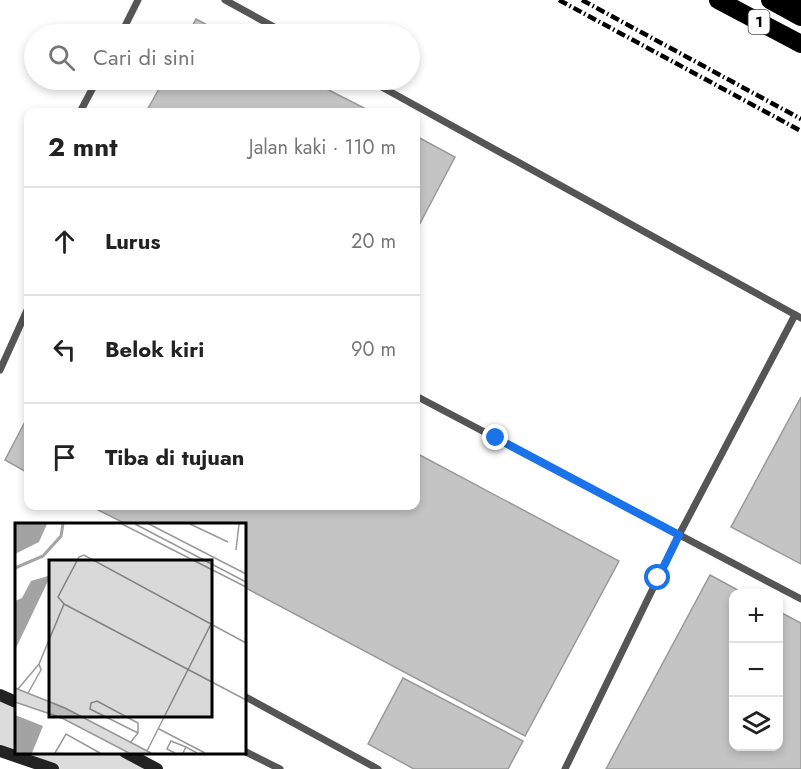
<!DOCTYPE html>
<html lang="id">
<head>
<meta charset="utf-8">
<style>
  :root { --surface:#fff; --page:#f2f2f2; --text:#222; --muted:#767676; --line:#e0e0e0 }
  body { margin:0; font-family:Jost,sans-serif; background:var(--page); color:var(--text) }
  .controls { position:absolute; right:18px; bottom:18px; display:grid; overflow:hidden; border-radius:12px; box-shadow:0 3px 9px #0003 }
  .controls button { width:54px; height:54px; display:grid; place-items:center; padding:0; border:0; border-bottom:2px solid var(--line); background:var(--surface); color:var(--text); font:30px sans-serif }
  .stop { position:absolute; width:18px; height:18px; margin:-14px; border:4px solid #1a73e8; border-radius:50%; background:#fff }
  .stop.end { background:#1a73e8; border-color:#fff; box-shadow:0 2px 6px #0008 }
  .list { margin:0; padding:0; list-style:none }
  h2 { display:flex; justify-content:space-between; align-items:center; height:78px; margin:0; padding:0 24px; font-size:26px }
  h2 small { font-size:20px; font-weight:400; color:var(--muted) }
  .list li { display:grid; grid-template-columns:39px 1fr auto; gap:18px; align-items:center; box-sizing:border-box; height:108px; padding:0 24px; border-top:2px solid var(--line) }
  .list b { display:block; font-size:22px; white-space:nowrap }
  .list em { font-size:20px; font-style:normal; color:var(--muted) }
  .icon { flex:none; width:33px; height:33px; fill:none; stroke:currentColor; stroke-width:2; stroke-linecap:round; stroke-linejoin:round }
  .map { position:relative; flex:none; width:801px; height:769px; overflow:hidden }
  .search { position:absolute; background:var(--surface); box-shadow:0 3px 9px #0003; left:24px; top:24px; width:396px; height:66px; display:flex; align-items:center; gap:15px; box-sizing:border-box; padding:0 21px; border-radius:33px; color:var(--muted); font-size:22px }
  .panel { position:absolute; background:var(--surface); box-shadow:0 3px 9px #0003; left:24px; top:108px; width:396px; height:402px; border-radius:12px }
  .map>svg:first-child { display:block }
  .green { fill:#dcdcdc }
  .building { fill:#c4c4c4; stroke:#999; stroke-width:1.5 }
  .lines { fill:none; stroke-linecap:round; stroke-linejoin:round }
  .lane { stroke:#555; stroke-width:7 }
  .secondary { stroke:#222; stroke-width:12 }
  .highway { stroke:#000; stroke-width:18 }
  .rail { stroke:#000; stroke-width:4.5; stroke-dasharray:9 3 1.5 3; stroke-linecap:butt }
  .route { stroke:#1a73e8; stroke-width:8 }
  .labels { text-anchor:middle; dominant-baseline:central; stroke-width:5; stroke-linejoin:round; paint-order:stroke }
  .shield { fill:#fff; stroke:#4c4c4c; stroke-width:1.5 }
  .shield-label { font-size:15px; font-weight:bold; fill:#000 }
  .inset-river { fill:none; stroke:#a3a3a3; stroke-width:3 }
  .inset-road { fill:none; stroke:#999; stroke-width:1.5 }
  .view { fill:#000; fill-opacity:0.15; stroke:#000; stroke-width:3 }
  .inset-edge { fill:none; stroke:#000; stroke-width:3 }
</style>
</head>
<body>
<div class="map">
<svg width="801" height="769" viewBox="0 0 801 769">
  <rect width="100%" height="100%" fill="#fff"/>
  <polygon class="green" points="0,695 16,702 16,752 125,753 157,769 53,769 0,751"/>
  <g class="building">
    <polygon points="196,19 224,34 188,34"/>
    <polygon points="164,80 309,80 372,112 146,112"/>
    <polygon points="416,136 455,157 416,231"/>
    <polygon points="801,397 801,564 731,527"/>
    <polygon points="28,416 28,473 5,460"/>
    <polygon points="416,453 619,561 525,736 244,587 244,524 126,524 90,506 416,506"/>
    <polygon points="710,575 745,594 734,594 734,746 778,746 778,611 801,623 801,769 606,769"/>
    <polygon points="403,678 523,741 508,769 414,769 368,744"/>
  </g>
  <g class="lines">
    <g class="lane">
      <polyline points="225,0 287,34"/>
      <polyline points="121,34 138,0"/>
      <polyline points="369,80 801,318"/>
      <polyline points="80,112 97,80"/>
      <polyline points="0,370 28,308"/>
      <polyline points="416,396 801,599"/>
      <polyline points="244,696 378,769"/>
      <polyline points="244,751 280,769"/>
      <polyline points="565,769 679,535 795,315"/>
    </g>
    <g class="secondary">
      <polyline points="0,695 16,702"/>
      <polyline points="0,751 53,769"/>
      <polyline points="125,752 157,769"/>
    </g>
    <g class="highway">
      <polyline points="718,0 801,44"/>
      <polyline points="770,0 801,17"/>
      <polyline points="796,0 801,3"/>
    </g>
    <g class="rail">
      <polyline points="559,0 801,131"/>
      <polyline points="582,0 801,119"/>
    </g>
  </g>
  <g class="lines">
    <polyline class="route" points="496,438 679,535 658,578"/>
  </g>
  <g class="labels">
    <rect class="shield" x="748.5" y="10" width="21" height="24" rx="4.5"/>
    <g class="shield-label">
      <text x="759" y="22">1</text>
    </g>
  </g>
  <g transform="translate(15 523)">
    <rect width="231" height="231" fill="#fff"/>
    <path d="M 0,165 L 50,185 L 136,230 L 114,230 L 47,195 L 0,179 Z" fill="#dcdcdc"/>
    <path d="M 0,1 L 32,1 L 24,19 L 0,31 ZM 33,53 L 34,56 L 0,127 L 0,78 L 7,75 L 16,58 ZM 0,192 L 28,203 L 17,230 L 0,230 Z" fill="#a3a3a3"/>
    <path class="inset-river" d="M 0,45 L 28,33 L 46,13 L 48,1"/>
    <path class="inset-road" d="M 107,1 L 231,64M 120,1 L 231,59M 134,1 L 231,51M 175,1 L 213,19M 221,27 L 224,1M 49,81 L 231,177M 24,141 L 49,81 L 43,74 L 64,34 L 69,32 L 231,120M 0,165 L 50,185 L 136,230M 3,166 L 24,141 L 26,147 L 13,170M 0,179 L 47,195 L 114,230M 144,206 L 190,230M 115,220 L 123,210 L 123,200 L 82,178 L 76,180 L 75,186 L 123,210M 132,228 L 196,101M 40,230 L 51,211 L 85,230M 160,230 L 152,226 L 156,218 L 171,224M 168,230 L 171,224 L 182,230"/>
    <path class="view" d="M 34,37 L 197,37 L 197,194 L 34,194 Z"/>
    <rect width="231" height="231" class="inset-edge"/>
  </g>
</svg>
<div class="controls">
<button>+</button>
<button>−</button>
<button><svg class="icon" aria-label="layers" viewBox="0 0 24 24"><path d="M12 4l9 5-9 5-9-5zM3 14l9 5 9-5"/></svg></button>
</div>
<div class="stop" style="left:658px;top:578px"></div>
<div class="stop end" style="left:496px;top:438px"></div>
<div class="search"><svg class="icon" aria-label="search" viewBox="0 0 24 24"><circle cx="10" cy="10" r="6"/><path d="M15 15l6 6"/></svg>Cari di sini</div>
<section class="panel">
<h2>2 mnt<small>Jalan kaki · 110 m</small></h2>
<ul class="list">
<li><svg class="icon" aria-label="ahead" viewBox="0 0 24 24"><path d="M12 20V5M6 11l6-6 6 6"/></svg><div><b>Lurus</b></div><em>20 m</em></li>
<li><svg class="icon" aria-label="left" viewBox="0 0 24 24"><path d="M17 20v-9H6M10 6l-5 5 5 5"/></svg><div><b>Belok kiri</b></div><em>90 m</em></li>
<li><svg class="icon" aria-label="arrive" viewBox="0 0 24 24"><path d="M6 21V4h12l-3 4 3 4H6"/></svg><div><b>Tiba di tujuan</b></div></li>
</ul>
</section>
</div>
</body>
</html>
